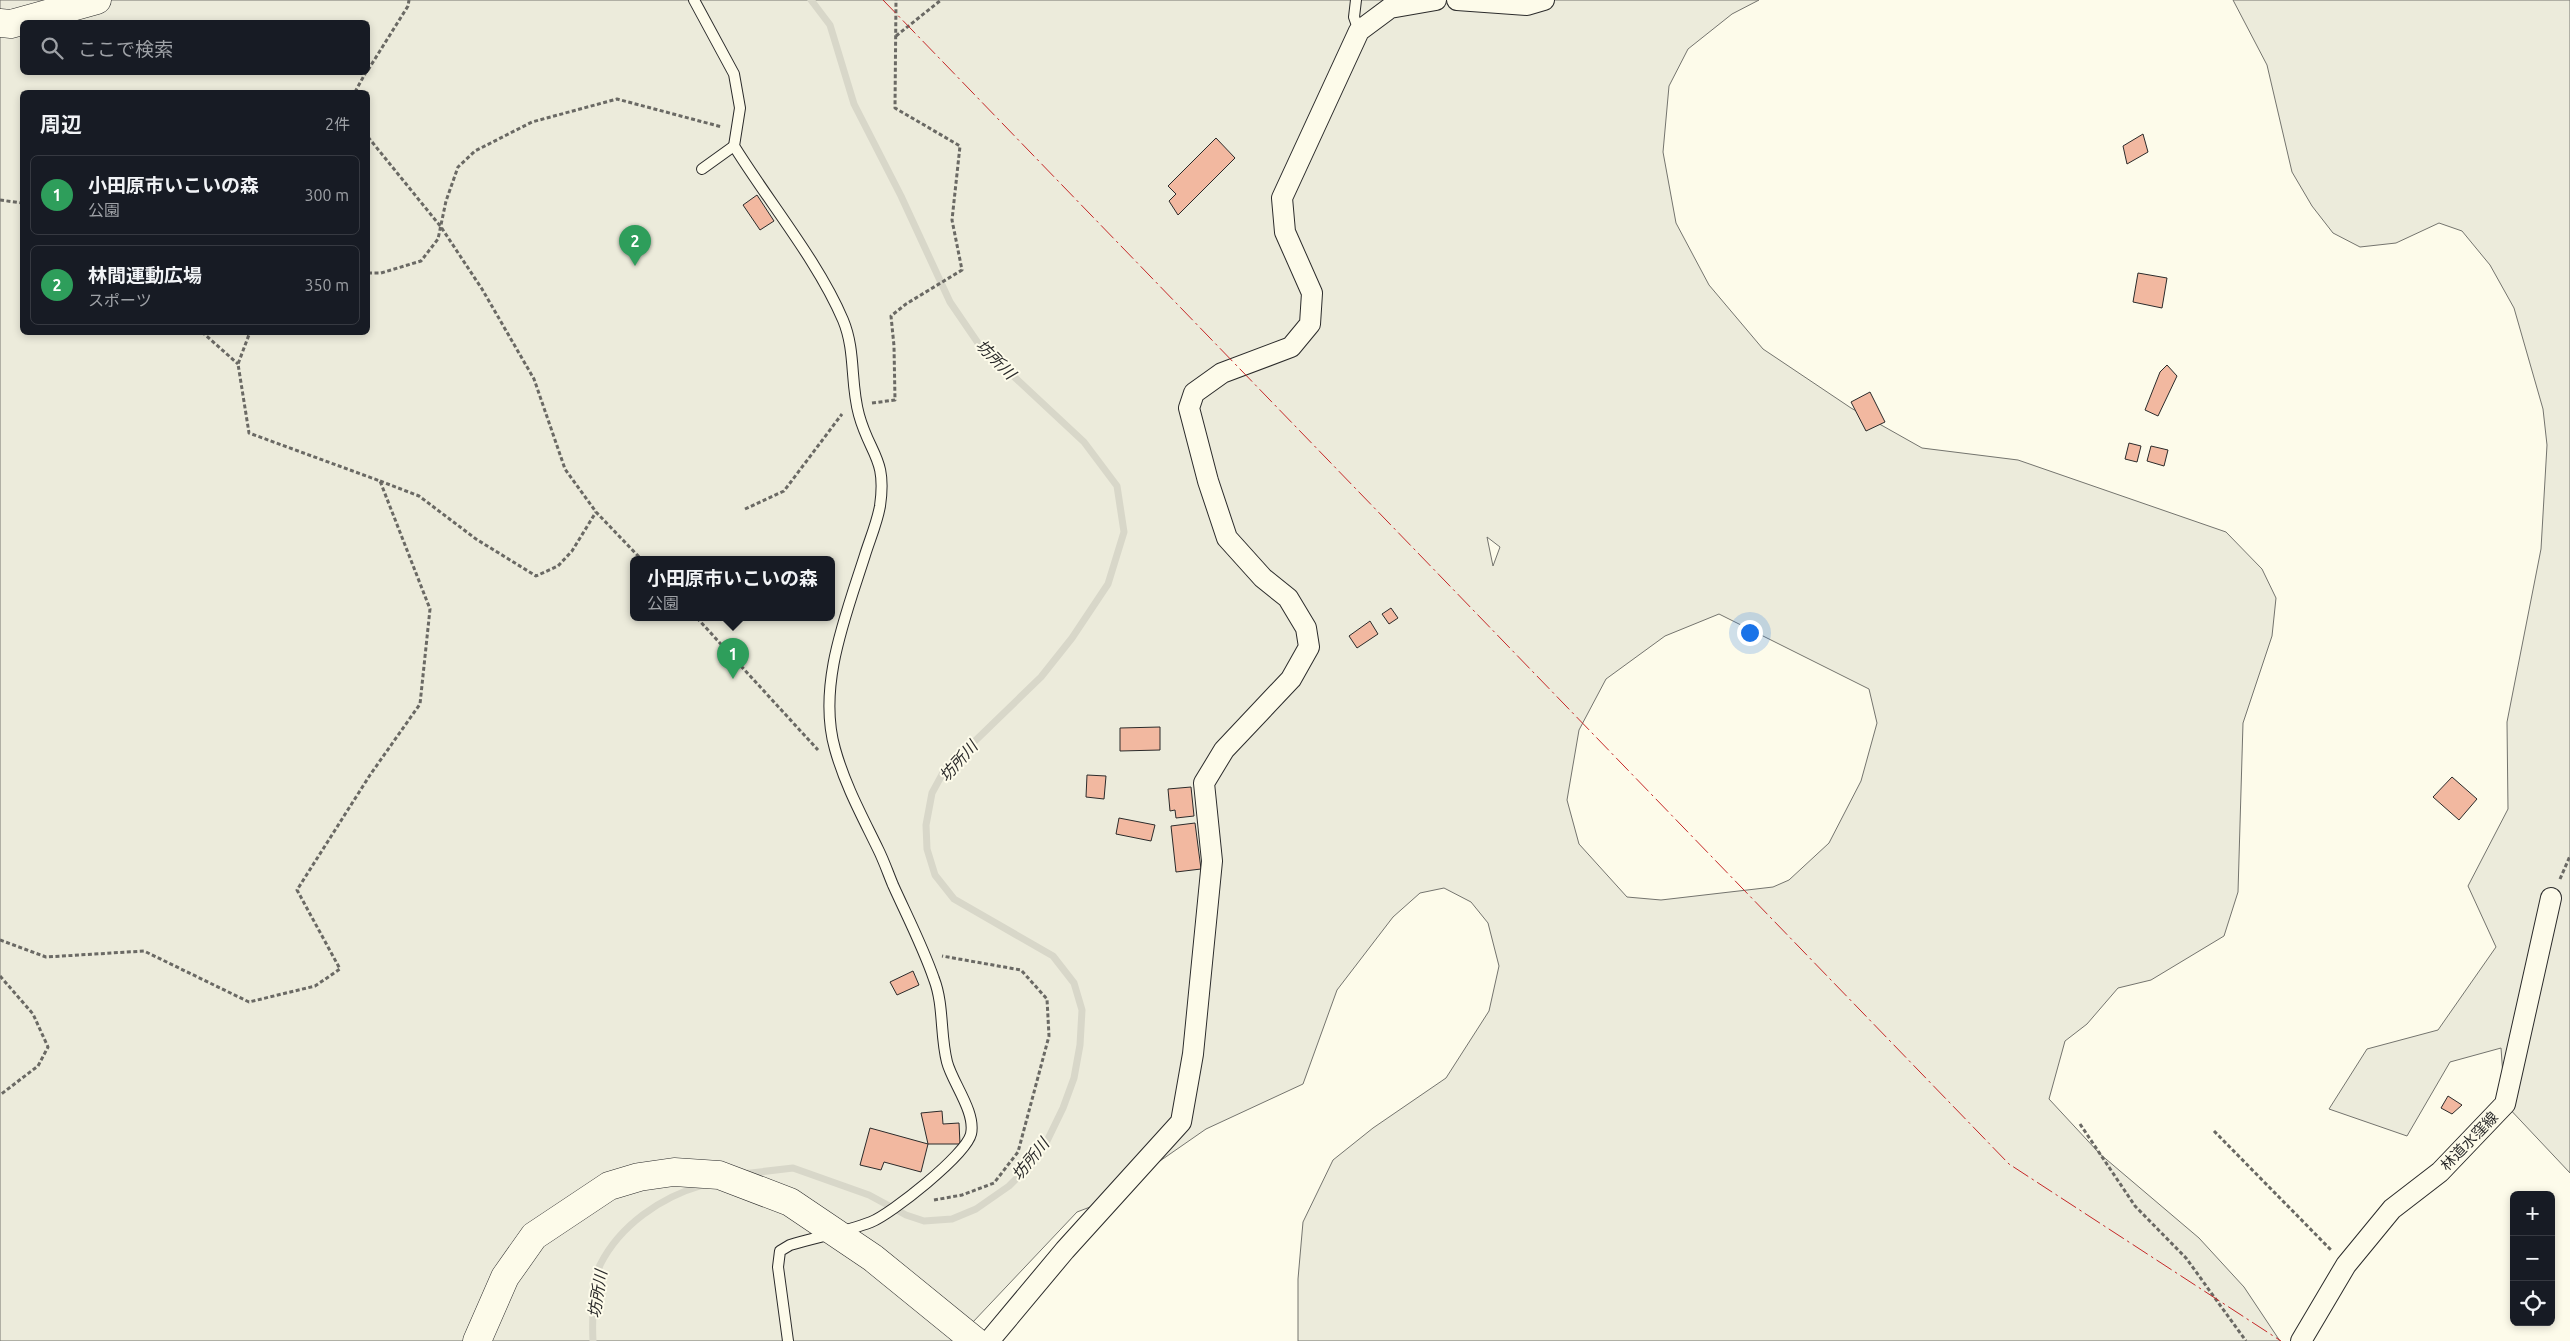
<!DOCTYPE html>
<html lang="ja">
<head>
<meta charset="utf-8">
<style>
  :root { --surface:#171b24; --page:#20242c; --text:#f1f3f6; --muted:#9ea1a6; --line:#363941; --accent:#c62828 }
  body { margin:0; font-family:Ubuntu,"Noto Sans JP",sans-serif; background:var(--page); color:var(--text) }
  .controls { position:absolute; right:15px; bottom:15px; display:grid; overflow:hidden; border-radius:8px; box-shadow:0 2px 8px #0003 }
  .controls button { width:45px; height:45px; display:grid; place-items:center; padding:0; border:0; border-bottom:1px solid var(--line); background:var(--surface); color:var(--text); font:25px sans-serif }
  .you { position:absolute; left:1749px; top:632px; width:18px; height:18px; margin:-12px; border:4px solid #fff; border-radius:50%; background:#1a73e8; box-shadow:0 0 0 8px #1a73e833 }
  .badge { display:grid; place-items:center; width:32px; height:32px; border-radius:50%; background:var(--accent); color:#fff; font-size:16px; font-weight:700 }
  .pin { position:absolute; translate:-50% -41px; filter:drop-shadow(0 1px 2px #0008) }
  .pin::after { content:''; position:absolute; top:26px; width:18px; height:15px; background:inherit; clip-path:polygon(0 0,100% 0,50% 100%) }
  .popup { position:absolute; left:630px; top:556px; width:205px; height:65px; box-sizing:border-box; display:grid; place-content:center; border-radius:8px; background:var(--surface); filter:drop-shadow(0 1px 4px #0005); font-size:16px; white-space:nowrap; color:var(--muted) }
  .popup b { font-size:19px; color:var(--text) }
  .popup::after { content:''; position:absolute; left:50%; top:100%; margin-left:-10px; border:10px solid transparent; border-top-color:var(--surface) }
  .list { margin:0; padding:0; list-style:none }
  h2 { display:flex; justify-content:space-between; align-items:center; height:65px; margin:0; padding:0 20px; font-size:21px }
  h2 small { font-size:16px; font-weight:400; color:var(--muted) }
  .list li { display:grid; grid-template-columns:32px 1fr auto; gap:15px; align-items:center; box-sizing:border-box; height:80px; margin:0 10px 10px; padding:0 10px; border:1px solid var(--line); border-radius:8px }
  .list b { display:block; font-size:19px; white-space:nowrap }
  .list p { margin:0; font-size:16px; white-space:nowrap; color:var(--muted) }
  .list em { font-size:16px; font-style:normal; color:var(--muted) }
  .icon { flex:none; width:28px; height:28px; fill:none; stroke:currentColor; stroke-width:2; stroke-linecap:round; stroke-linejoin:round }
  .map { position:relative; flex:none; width:2570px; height:1341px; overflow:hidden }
  .search { position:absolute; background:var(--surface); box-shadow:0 2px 8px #0003; left:20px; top:20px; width:350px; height:55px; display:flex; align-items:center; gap:12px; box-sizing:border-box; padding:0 18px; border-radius:8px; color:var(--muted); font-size:19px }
  .panel { position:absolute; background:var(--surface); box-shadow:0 2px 8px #0003; left:20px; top:90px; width:350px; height:245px; border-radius:8px }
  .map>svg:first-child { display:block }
  .green { fill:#ecebdb; stroke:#74746e; fill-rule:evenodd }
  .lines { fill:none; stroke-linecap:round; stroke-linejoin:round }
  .stream { stroke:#d8d7c9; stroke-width:7 }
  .building { fill:#f2b8a0; stroke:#2b2b2b }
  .lane-casing { stroke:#2b2b2b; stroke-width:12 }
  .street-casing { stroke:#2b2b2b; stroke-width:22 }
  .secondary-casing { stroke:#2b2b2b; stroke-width:29 }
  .path { stroke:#6a6964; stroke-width:3; stroke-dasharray:4 2.5; stroke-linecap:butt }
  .lane { stroke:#fdfbea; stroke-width:10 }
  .street { stroke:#fdfbea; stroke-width:20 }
  .secondary { stroke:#fdfbea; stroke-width:28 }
  .power { stroke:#c62828; stroke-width:1; stroke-dasharray:18 4 2.5 4; stroke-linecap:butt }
  .labels { text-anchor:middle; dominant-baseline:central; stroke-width:4; stroke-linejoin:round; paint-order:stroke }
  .street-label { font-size:15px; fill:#2b2b2b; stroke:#fdfbea }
  .water-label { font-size:16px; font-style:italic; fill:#2b2b2b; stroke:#fdfbea }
</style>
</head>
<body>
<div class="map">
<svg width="2570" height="1341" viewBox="0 0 2570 1341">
  <rect width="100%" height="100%" fill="#fdfbea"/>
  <g class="green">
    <path d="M 0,0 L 1759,0 L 1732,14 L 1688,49 L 1669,86 L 1663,152 L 1676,223 L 1709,285 L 1763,349 L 1851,408 L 1922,448 L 2018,460 L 2226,532 L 2262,569 L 2276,598 L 2272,636 L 2243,723 L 2238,892 L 2224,936 L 2151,980 L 2118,988 L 2087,1024 L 2065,1041 L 2049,1099 L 2100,1154 L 2199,1238 L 2244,1287 L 2280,1341 L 1298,1341 L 1298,1279 L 1303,1222 L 1333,1160 L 1373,1128 L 1446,1078 L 1489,1011 L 1499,966 L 1488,923 L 1471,902 L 1444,888 L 1420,893 L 1393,917 L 1337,990 L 1303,1084 L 1206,1129 L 1098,1204 L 1077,1212 L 955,1341 L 0,1341 ZM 22,22 L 368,22 L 368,72 L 22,72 ZM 22,92 L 368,92 L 368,332 L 22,332 ZM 1487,537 L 1500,547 L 1493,566 ZM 634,560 L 832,560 L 832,618 L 634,618 ZM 1719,614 L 1869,689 L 1877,723 L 1861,781 L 1829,843 L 1789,880 L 1773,887 L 1661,900 L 1627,897 L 1579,844 L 1567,800 L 1579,730 L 1606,679 L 1665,636 Z"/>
    <polygon points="2233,0 2570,0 2570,1173 2505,1104 2501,1048 2450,1062 2407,1136 2329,1109 2367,1049 2438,1030 2496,947 2468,886 2508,809 2507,722 2541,549 2547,445 2543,409 2514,308 2490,265 2462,231 2439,223 2396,243 2360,247 2333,233 2312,206 2292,172 2267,65"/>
  </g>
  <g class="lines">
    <g class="stream">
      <polyline points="742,1174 793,1168 869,1195 906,1215 924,1221 952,1219 976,1209 1009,1186 1030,1165 1047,1141 1063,1108 1074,1078 1080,1045 1082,1010 1074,983 1053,956 954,899 935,875 927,849 926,825 932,793 944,771 1041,677 1072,638 1108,584 1124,532 1117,486 1084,442 978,343 950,302 901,196 854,104 830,25 811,0"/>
      <path d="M 593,1341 C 592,1323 593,1281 600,1265 C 620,1225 661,1197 703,1185"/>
    </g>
  </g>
  <g class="building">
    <polygon points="2143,134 2148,152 2127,164 2123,146"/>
    <polygon points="1216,138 1235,158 1178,215 1169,201 1176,194 1168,186"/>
    <polygon points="757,195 774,221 760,230 743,205"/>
    <polygon points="2138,273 2167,278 2162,308 2133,302"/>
    <polygon points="2167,365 2177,376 2158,416 2145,410 2160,372"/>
    <polygon points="1870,392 1885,422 1866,431 1851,402"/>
    <polygon points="2129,443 2141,446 2137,462 2125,459"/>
    <polygon points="2151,446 2168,450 2164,466 2147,461"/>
    <polygon points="1391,608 1398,618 1389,624 1382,614"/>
    <polygon points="1370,621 1378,634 1357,648 1349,636"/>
    <polygon points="1160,727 1160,750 1120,751 1120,728"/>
    <polygon points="1087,775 1106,776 1104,799 1086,797"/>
    <polygon points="2452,777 2477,799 2459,820 2433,797"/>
    <polygon points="1191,787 1194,816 1176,818 1175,810 1170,811 1168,789"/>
    <polygon points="1119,818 1155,825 1151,841 1116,834"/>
    <polygon points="1195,823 1201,869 1176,872 1171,826"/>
    <polygon points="913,971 919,985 897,995 890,982"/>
    <polygon points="2448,1096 2462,1105 2452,1114 2441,1108"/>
    <polygon points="942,1111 943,1124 959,1123 960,1144 928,1144 921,1113"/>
    <polygon points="870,1128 928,1144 921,1172 884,1162 881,1170 860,1165"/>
  </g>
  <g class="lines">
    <defs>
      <g id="lane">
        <path d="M 694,0 L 734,74 L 740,108 L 734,146 C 768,201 818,261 843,320 C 856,351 850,383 859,415 C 870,455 887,458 880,506 C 877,523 870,539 865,555 C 846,615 817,686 835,749 C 845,785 862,816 878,849 C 884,861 888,873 893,885 C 907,916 923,947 934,979 C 944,1005 940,1035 947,1062 C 952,1082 976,1112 971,1134 C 966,1155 891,1214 871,1222 C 845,1232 817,1237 790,1245 L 780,1251 L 778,1267 L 788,1341"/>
        <polyline points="1356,0 1354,17 1359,31"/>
        <polyline points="702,169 734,146"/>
      </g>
      <g id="street">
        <polyline points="1457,0 1527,5 1544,0"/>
        <polyline points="989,1341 1065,1250 1181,1122 1193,1054 1212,861 1204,783 1224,750 1291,679 1309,647 1306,628 1288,598 1263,578 1227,538 1208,481 1189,408 1194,393 1222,373 1291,347 1310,324 1312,293 1285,232 1282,198 1359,31 1390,8 1436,0"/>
        <polyline points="2301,1341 2346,1265 2392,1209 2440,1172 2505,1104 2551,898"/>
      </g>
      <g id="secondary">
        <polyline points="0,23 11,24 97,0"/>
        <polyline points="477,1341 505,1277 534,1236 609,1186 639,1177 674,1172 719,1175 790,1202 873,1258 975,1341"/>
      </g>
    </defs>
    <use href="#lane" class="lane-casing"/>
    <use href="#street" class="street-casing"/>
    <use href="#secondary" class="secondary-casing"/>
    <g class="path">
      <polyline points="896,36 941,0"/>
      <polyline points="368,70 408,6 409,0"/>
      <polyline points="355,92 366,72"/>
      <polyline points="368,137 441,227 482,289 534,379 565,469 596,512 642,560"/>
      <polyline points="0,200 22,203"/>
      <polyline points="368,273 381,273 421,261 438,239 446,201 458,167 475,151 532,122 617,99 722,127"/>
      <polyline points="202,332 238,364"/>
      <polyline points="872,403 895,400 894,346 891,316 906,304 962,270 952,220 960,146 895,108 896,0"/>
      <polyline points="380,481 419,496 476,539 536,576 558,566 572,551 596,512"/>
      <polyline points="745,509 784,491 842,414"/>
      <polyline points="697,618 818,750"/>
      <polyline points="2560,879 2570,856"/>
      <polyline points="0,940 46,957 144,951 249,1002 315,986 340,969 297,890 370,775 420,704 430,609 380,481 249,433 238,364 250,332"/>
      <polyline points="0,976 33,1014 48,1047 38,1066 0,1095"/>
      <polyline points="2080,1124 2135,1206 2186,1258 2246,1341"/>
      <polyline points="2214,1131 2332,1251"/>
      <polyline points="934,1200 962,1195 994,1183 1018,1152 1049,1036 1047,999 1021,970 942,956"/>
    </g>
    <use href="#lane" class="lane"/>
    <use href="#street" class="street"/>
    <use href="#secondary" class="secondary"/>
    <polyline class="power" points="883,0 2009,1164 2281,1341"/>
  </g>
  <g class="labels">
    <g class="street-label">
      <text transform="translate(2469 1141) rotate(-46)">林道水窪線</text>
    </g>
    <g class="water-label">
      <text transform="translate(996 359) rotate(45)">坊所川</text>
      <text transform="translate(958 761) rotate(-48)">坊所川</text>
      <text transform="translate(1030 1159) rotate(-51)">坊所川</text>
      <text transform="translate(597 1294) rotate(-81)">坊所川</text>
    </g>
  </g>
</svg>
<div class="controls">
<button>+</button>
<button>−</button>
<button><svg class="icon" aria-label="locate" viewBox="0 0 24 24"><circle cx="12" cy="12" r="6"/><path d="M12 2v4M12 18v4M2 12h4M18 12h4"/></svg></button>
</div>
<div class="you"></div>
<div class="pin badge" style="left:733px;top:679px;background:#2e9e5b">1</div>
<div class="popup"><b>小田原市いこいの森</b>公園</div>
<div class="pin badge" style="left:635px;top:266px;background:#2e9e5b">2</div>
<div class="search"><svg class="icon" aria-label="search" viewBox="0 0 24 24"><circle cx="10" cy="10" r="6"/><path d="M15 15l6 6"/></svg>ここで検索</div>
<section class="panel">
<h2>周辺<small>2件</small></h2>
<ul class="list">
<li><span class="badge" style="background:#2e9e5b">1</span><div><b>小田原市いこいの森</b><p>公園</p></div><em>300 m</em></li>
<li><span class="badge" style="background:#2e9e5b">2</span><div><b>林間運動広場</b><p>スポーツ</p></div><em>350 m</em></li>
</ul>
</section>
</div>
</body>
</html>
